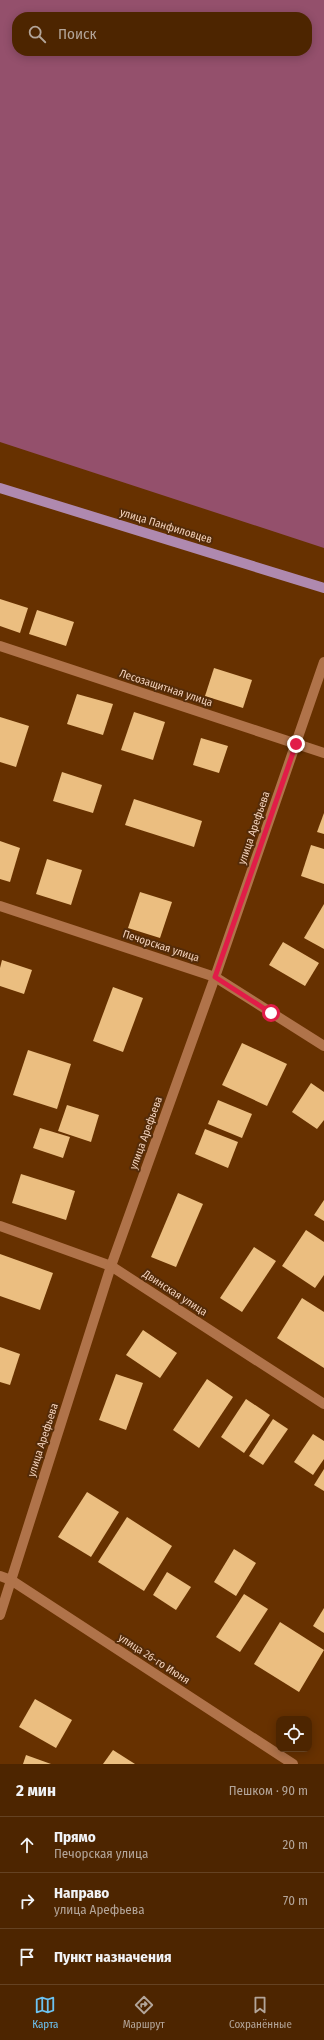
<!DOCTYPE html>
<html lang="ru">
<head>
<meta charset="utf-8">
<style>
  :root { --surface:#4d2500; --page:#542d0a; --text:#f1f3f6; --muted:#b3a599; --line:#644222; --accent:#6cc3f2 }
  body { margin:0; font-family:"Fira Sans Condensed",sans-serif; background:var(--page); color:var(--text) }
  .controls { position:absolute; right:12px; bottom:12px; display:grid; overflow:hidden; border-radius:8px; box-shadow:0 2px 10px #0003 }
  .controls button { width:36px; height:36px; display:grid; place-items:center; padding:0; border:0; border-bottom:1px solid var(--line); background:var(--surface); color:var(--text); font:20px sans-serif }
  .stop { position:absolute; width:12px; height:12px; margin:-9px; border:3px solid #e11d48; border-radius:50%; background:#fff }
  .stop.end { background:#e11d48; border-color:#fff; box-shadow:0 1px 4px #0008 }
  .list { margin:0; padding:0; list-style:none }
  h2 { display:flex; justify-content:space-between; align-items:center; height:52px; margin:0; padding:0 16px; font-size:17px }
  h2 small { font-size:13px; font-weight:400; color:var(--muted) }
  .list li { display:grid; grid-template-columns:26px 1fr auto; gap:12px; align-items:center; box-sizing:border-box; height:56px; padding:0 16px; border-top:1px solid var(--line) }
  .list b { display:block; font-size:15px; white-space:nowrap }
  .list p { margin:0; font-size:13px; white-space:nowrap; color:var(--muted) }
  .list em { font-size:13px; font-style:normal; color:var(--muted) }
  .icon { flex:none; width:22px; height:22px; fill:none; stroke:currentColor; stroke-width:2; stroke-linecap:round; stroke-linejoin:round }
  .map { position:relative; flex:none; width:324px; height:1764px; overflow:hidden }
  .search { position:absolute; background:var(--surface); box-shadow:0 2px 10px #0003; left:12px; right:12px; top:12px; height:44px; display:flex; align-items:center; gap:10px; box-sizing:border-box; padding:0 14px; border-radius:16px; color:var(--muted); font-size:15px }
  .sheet { height:220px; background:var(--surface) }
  nav { display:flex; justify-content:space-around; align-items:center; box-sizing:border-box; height:56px; border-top:1px solid var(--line); background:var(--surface); font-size:11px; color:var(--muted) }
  nav a { display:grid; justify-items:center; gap:2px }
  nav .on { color:var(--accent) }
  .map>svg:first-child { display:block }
  .forest { fill:#94506c; fill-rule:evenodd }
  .building { fill:#ebbe80 }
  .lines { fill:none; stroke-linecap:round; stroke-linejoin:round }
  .minor { stroke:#b0734a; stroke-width:10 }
  .primary { stroke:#af89af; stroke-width:10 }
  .route { stroke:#e11d48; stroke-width:5 }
  .labels { text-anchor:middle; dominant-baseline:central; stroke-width:4; stroke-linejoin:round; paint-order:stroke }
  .street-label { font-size:11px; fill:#f3d2bc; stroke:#542b08 }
</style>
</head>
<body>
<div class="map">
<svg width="324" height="1764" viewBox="0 0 324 1764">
  <rect width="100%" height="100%" fill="#673100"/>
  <path class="forest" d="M 0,0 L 324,0 L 324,548 L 0,442 ZM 17,17 L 307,17 L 307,51 L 17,51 Z"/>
  <g class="building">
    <polygon points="0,599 28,608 20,633 0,626"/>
    <polygon points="37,610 74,622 66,646 29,634"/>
    <polygon points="214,668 252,680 243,708 205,696"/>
    <polygon points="77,694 113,704 103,735 67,724"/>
    <polygon points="134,712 165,722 153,760 121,750"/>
    <polygon points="0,717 29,726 16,767 0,762"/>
    <polygon points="201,738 228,746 219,773 193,765"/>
    <polygon points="62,772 102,785 93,813 53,801"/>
    <polygon points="134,799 202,821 194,847 125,825"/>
    <polygon points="324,813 324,834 317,832"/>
    <polygon points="0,841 20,848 10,882 0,879"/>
    <polygon points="311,845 324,849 324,884 301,876"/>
    <polygon points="47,859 82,870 71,905 36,894"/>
    <polygon points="140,892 172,902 160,938 128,928"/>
    <polygon points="324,904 324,949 304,938"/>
    <polygon points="283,942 319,963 305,986 269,965"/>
    <polygon points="2,960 32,970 24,994 0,986 0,968"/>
    <polygon points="113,987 143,998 123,1052 93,1041"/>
    <polygon points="242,1043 287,1064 267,1106 222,1085"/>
    <polygon points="28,1050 71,1064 57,1109 13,1095"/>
    <polygon points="311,1083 324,1092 324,1120 317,1129 292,1112"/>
    <polygon points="218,1100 252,1114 242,1138 208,1124"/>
    <polygon points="67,1105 99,1115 91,1142 58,1131"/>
    <polygon points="40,1128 70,1137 63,1158 33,1148"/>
    <polygon points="205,1129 238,1142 228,1168 195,1154"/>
    <polygon points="21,1174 75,1191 66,1220 12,1203"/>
    <polygon points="178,1193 203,1204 176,1267 151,1257"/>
    <polygon points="324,1200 324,1221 314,1215"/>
    <polygon points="306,1230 324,1242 324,1275 315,1288 282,1266"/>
    <polygon points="254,1247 276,1261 242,1312 220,1298"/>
    <polygon points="0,1254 53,1273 40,1310 0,1296"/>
    <polygon points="302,1298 324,1312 324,1368 277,1338"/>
    <polygon points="143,1330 177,1353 160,1378 126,1355"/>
    <polygon points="0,1347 20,1354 10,1385 0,1382"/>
    <polygon points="116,1374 143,1383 126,1430 99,1420"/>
    <polygon points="207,1379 233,1397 199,1448 173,1430"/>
    <polygon points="246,1399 270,1415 244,1453 221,1437"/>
    <polygon points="273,1419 288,1429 263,1465 249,1456"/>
    <polygon points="313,1434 324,1441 324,1459 313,1475 294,1462"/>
    <polygon points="324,1469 324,1491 314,1485"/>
    <polygon points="87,1492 119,1512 91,1557 58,1537"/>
    <polygon points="127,1517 172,1546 144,1591 98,1562"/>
    <polygon points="234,1549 256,1563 236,1596 214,1582"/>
    <polygon points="167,1572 191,1587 176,1610 153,1595"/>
    <polygon points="244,1594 268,1609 240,1652 216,1637"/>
    <polygon points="324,1608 324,1633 313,1626"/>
    <polygon points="280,1622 324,1650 299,1692 254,1664"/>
    <polygon points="35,1699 72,1720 56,1748 19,1727"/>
    <polygon points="113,1750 135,1764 103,1764"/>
    <polygon points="26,1755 51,1764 23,1764"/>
  </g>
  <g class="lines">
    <g class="minor">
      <polyline points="0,646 324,753"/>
      <polyline points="0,906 215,977 324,1046"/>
      <polyline points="0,1226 111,1266 324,1404"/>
      <polyline points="0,1576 11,1580 293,1764"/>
      <polyline points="0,1615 111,1266 215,977 324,662"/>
    </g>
    <polyline class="primary" points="0,488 324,588"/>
  </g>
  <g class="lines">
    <polyline class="route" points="271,1013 215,977 296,744"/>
  </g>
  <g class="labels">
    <g class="street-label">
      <text transform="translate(166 526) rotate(17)">улица Панфиловцев</text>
      <text transform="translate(166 688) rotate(18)">Лесозащитная улица</text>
      <text transform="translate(254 828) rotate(-71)">улица Арефьева</text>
      <text transform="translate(161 946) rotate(18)">Печорская улица</text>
      <text transform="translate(146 1133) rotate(-70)">улица Арефьева</text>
      <text transform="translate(175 1293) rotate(33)">Двинская улица</text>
      <text transform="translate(43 1440) rotate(-72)">улица Арефьева</text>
      <text transform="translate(154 1659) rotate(33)">улица 26-го Июня</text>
    </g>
  </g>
</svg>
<div class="controls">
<button><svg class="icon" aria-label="locate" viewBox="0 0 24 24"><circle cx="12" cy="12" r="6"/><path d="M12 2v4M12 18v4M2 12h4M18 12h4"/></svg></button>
</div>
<div class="stop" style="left:271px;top:1013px"></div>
<div class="stop end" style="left:296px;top:744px"></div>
<div class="search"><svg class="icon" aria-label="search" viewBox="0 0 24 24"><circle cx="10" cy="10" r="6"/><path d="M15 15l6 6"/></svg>Поиск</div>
</div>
<section class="sheet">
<h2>2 мин<small>Пешком · 90 m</small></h2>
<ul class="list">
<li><svg class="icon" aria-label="ahead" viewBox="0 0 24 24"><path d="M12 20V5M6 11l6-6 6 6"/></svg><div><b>Прямо</b><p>Печорская улица</p></div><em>20 m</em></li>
<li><svg class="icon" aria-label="right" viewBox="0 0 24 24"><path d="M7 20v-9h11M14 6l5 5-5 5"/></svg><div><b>Направо</b><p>улица Арефьева</p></div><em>70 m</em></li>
<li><svg class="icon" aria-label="arrive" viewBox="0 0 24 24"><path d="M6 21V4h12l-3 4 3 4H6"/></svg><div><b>Пункт назначения</b></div></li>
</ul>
</section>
<nav>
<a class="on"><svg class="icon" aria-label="map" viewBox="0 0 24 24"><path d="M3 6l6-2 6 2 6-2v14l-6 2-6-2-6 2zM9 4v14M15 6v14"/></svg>Карта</a>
<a><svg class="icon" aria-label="directions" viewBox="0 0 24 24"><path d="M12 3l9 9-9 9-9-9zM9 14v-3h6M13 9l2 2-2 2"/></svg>Маршрут</a>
<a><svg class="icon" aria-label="saved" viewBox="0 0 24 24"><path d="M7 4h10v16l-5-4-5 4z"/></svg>Сохранённые</a>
</nav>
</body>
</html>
